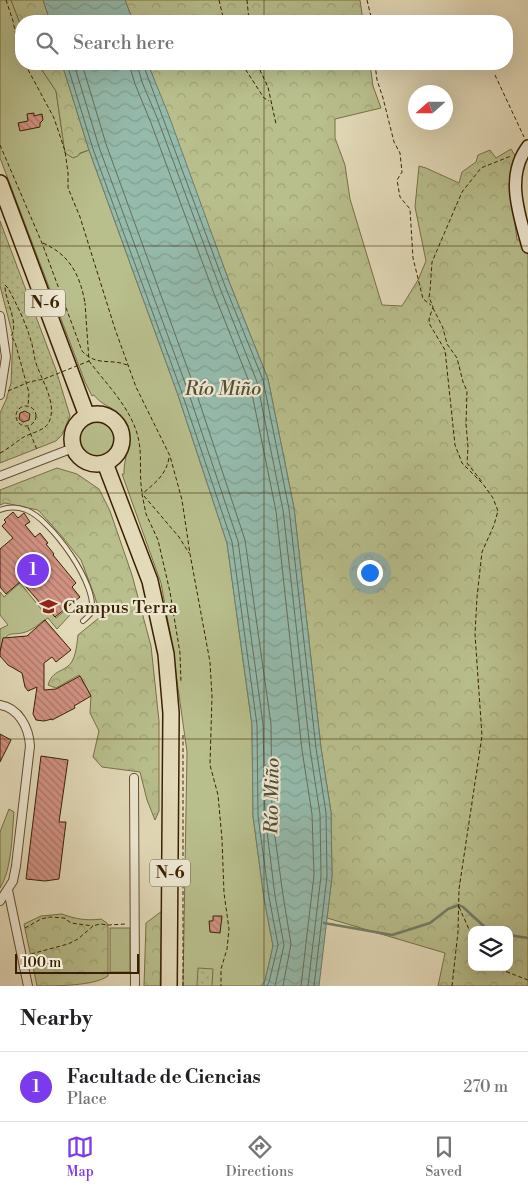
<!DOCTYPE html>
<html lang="en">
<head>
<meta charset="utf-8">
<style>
  :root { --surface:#fff; --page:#f6f6f6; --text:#202124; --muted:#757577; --line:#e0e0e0; --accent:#7c3aed }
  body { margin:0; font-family:"Libre Bodoni",serif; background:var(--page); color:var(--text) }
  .controls { position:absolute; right:15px; bottom:15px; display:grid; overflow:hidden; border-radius:10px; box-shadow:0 5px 20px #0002 }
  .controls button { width:45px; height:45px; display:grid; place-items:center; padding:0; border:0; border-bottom:1px solid var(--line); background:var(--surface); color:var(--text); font:25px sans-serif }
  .compass { position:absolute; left:408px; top:85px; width:45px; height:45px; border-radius:50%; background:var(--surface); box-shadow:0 5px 20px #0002; rotate:249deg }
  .scale { position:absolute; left:15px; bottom:12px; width:124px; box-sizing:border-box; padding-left:5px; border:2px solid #3a2001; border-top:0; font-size:14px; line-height:18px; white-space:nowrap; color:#3a2001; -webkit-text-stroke:4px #ede7d2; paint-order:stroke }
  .you { position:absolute; left:369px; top:572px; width:18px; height:18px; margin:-12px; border:4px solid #fff; border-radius:50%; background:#1a73e8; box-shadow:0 0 0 8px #1a73e833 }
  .badge { display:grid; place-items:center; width:32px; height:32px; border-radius:50%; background:var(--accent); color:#fff; font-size:16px; font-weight:700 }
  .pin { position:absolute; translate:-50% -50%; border:2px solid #fff; box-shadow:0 1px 5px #0006 }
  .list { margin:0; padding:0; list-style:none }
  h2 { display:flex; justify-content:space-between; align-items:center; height:65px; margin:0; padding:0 20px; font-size:21px }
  h2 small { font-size:16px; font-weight:400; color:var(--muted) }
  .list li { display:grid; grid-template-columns:32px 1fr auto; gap:15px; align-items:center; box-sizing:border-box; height:70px; padding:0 20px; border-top:1px solid var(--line) }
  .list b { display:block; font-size:19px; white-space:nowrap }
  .list p { margin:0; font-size:16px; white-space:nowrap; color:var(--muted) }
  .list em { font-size:16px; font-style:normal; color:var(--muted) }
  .icon { flex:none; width:28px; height:28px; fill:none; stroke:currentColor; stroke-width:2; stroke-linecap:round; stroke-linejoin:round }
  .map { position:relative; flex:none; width:528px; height:986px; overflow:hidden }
  .search { position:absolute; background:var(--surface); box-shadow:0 5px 20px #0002; left:15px; right:15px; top:15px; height:55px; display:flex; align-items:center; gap:12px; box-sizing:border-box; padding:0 18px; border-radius:20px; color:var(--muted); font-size:19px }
  .sheet { height:135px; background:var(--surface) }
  nav { display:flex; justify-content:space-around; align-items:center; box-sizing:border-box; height:70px; border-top:1px solid var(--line); background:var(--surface); font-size:14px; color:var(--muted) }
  nav a { display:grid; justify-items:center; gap:2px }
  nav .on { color:var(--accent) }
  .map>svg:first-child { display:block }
  .green { fill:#b8be8c; stroke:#796f46 }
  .forest { fill:url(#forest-crowns); stroke:#796f46; fill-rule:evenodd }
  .park { fill:url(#park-dots); stroke:#796f46 }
  .water { fill:url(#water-waves); stroke:#717d68 }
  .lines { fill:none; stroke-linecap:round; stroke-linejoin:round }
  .shore { stroke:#686e57; stroke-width:1 }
  .stream { stroke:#717d68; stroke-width:2.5 }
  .building { fill:url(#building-back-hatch); stroke:#3a2001 }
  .lane-casing { stroke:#644e2f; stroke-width:6 }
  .street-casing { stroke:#644e2f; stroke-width:10 }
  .secondary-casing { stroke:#3a2001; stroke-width:14 }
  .highway-casing { stroke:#3a2001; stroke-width:18 }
  .path { stroke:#3a2001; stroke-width:1; stroke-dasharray:4 2.5; stroke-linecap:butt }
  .lane { stroke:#ede7d2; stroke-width:4 }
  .street { stroke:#ede7d2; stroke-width:8 }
  .secondary { stroke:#ede7d2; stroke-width:11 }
  .highway { stroke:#e3dab9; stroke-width:15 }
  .path-bridge { stroke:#3a2001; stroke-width:1; stroke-dasharray:4 2.5; stroke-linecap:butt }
  .grid { fill:none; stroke:#3a2001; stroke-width:1; stroke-opacity:0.55 }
  .labels { text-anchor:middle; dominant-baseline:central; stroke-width:4.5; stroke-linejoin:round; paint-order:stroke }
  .shield { fill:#ede7d2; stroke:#705c40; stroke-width:1 }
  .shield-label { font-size:16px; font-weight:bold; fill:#3a2001 }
  .poi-label { font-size:18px; fill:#3a2001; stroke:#ede7d2; text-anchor:start }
  .water-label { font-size:19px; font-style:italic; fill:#554e35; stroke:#ede7d2 }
</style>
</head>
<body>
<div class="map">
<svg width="528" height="986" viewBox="0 0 528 986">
  <defs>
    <pattern id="forest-crowns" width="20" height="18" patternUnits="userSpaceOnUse" patternTransform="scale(1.25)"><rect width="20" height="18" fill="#b8be8c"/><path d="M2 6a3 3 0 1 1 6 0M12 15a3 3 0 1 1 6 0" fill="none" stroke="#9fa377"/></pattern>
    <pattern id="park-dots" width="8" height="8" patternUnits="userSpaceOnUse" patternTransform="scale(1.25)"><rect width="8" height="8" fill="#b8be8c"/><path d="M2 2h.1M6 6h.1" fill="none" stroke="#9fa377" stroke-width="1.8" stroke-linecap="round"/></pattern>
    <pattern id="water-waves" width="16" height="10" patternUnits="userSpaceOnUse" patternTransform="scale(1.25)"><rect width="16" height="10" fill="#95bbad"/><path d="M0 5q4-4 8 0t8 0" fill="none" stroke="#81a093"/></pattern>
    <pattern id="building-back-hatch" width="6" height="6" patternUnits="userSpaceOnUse" patternTransform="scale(1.25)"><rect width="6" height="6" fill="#d29284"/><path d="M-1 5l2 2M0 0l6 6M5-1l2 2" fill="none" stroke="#ab776a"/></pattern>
  </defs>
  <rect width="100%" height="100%" fill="#e3dab9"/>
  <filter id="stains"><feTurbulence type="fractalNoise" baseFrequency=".004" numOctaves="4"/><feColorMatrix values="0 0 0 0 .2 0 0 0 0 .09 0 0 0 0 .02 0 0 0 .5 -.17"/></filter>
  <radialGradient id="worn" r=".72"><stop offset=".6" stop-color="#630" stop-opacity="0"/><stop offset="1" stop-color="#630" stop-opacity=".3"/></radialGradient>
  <g class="green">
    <path d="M 0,0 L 11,0 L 21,26 L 21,64 L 38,64 L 56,91 L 65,153 L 79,154 L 89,150 L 178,395 L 227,543 L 252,725 L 253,816 L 264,898 L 273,946 L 265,981 L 261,986 L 183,986 L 187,752 L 171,638 L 161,583 L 122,474 L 124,474 C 123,453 140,430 119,414 C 111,406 101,405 94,395 L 92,396 L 85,382 L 0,158 Z"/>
    <circle cx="97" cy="440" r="19"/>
    <path d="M 20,583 L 42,610 L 47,607 L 56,618 L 67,609 L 71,614 L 57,629 L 48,618 C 41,621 38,626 32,629 C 14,640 6,624 0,652 L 0,629 L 8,625 L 0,615 L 0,592 L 4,597 Z"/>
    <path d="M 9,809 L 14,812 C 12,834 12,870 0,888 L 0,832 Z"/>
    <rect x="110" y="928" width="20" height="44"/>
  </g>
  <g class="forest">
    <polygon points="11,0 43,0 50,21 21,21 21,26"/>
    <polygon points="125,0 360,0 363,21 133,21"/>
    <polygon points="38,64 62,64 89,150 80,153 78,156 73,158 65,153 56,91"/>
    <path d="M 148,64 L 370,64 L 373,86 L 381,108 L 335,119 L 335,138 L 345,165 L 350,199 L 382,305 L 402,306 L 418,280 L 426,261 L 415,207 L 419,166 L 426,168 L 459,183 L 462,172 L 476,162 L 478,155 L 490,150 L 496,158 L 511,149 L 523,169 L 511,174 L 513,208 L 517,240 L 528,239 L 528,986 L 438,986 L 445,953 L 327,918 L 332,876 L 331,812 L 321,748 L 294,508 L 268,379 L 230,284 ZM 472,930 L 509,930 L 509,967 L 472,967 Z"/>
    <path d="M 57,468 L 77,474 L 99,489 L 110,511 L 132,575 L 151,646 L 159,721 L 159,811 L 155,820 L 147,800 L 140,772 L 102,767 L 93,757 L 99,731 L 90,713 L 91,696 L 79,675 L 56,688 L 48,685 C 53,669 63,673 71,663 C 76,656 77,643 78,635 L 100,617 L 95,597 L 81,560 L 60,534 L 38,510 L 5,503 L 0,505 L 0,490 Z"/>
    <polygon points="162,911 160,986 144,986 146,923"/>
    <path d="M 62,914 C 75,919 87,921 101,919 L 107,923 L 108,927 L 108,976 C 94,986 56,986 37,986 L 24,924 L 41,916 Z"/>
  </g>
  <g class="park">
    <polygon points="0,221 56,370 70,416 62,435 56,441 0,463 0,413 6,400 11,383 13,336 0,286"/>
    <polygon points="198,968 213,969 212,986 197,986"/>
  </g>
  <g class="water">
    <polygon points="43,0 125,0 133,21 50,21"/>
    <polygon points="62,64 148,64 169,116 230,284 268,379 294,508 321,748 331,812 332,876 319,986 261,986 265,981 273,946 264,898 253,816 252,725 227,543 178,395 89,150"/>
  </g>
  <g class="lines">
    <g class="shore">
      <polyline points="67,64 93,149 182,393 232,542 257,725 258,816 269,897 278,945 269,982 267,986"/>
      <polyline points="74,64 99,147 188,391 238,541 263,724 265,815 275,896 284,945 275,986"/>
      <polyline points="82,64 106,144 195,389 245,540 271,724 272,815 283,895 291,944 283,986"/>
      <polyline points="129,64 135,84 151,123 213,291 250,384 276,511 302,750 312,814 314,875 301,986"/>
      <polyline points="137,64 142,82 158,120 220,288 257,382 283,510 310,749 320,814 321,876 308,986"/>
      <polyline points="143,64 225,286 263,380 289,509 316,748 326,813 327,876 314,986"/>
    </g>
    <g class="stream">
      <polyline points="324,923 392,935 430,923 448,909 459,905 463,907 488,930"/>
      <polyline points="509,935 528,938"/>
    </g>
  </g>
  <g class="building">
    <polygon points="34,113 34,116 42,114 43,120 40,123 40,127 20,131 18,123 28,121 27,114"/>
    <polygon points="25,411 30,414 29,420 23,422 19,419 20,413"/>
    <polygon points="13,512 18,518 24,513 30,522 25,525 35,537 40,533 48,543 46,544 54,554 53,555 76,583 72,587 80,597 55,617 42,602 41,604 21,581 6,594 0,587 0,549 13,538 2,526 6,522 4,520"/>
    <polygon points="45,620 71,650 56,662 52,657 44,663 44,690 56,689 80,676 91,696 74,706 75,708 52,720 52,719 44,721 36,720 33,714 37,687 28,691 25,687 22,673 8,665 0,656 0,652 3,638 27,636"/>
    <polygon points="0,734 11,740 0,762"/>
    <polygon points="41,756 68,760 59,822 66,822 59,879 45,881 26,879"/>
    <polygon points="213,916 222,916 220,933 210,932 209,921 213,921"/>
  </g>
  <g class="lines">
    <defs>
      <path id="lane" d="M 0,510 C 8,507 18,507 26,510 C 50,518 100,587 91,613 C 89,616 86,618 83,621"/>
      <g id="street">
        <polyline points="0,316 6,357 0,395"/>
        <polyline points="0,476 73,448"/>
        <path d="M 0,705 C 19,708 29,728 30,746 L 16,866 L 13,881 L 0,901"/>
        <polyline points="134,778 135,986"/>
        <polyline points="8,890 28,986"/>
      </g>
      <path id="secondary" d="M 528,146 C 505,176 519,214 528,247"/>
      <g id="highway">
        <polyline points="0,183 87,416"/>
        <circle cx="97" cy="439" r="25"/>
        <polyline points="105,463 150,581 166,654 171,713 169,986"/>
      </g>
    </defs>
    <use href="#lane" class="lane-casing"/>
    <use href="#street" class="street-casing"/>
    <use href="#secondary" class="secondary-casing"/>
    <use href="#highway" class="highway-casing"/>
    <g class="path">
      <polyline points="6,0 13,21 19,50 21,56"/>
      <polyline points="219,0 224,21"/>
      <polyline points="247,0 249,21"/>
      <polyline points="367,0 372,21"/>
      <polyline points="25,64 54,118 65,151 68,173 68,188 80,217 115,329 136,387 170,456 182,500 190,554 210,662 212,696 210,765 218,795 222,839 224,893 229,929 227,949 221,969 221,986"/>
      <polyline points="242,64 264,98 269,101"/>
      <polyline points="257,64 268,87 276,124"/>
      <polyline points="375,64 377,80 383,98 394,142 400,153 402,172 397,180 400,197 410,209 413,258 423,299 431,305"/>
      <polyline points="495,75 524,137"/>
      <path d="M 0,145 L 42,243 L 82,351 C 97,367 110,358 127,365"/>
      <path d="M 43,243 C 70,255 80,275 85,303"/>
      <polyline points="433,308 443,328 447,344 457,358 463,382 467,391 466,424 468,447 467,463 483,483"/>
      <path d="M 89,361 C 107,385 134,411 139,442 C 142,459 139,476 142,492"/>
      <polyline points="8,391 29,382 44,379"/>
      <circle cx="26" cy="416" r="10"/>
      <polyline points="28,427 37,450"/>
      <path d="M 0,453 C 8,449 15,443 22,438 C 30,433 45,431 49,422 C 58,403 40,378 35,360 C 34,354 33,347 31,341 C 26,323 17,305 8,288 L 5,285 C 4,299 20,324 11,336 L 15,342 L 29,393 L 28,406"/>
      <path d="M 169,458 C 166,475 155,483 142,494 L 146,514 L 158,540 L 170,592 L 180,653 L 181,683"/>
      <polyline points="144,496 179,537 189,553"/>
      <polyline points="459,907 472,936"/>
      <polyline points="25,928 41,919 50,917 64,918 71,923 93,926"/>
      <polyline points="31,954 68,944 78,939 93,926 100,924 109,925 126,924"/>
      <polyline points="494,967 528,980"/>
      <polyline points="183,986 183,734"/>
      <polyline points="452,986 458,932 459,889 482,736 475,634 477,597 482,552 494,525 498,511 493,498 483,484 462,463 455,445 445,350 430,325 429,319 433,307 429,297 430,291 432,262 462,192 481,168 511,156"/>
    </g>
    <use href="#lane" class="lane"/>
    <use href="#street" class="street"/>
    <use href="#secondary" class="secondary"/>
    <use href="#highway" class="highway"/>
    <polyline class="path-bridge" points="44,379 89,361 85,303"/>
  </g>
  <path class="grid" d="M 264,0 L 264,21M 264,64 L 264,986M 0,246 L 528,246M 0,493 L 528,493M 0,739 L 528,739"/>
  <defs>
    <symbol id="university-bare" viewBox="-9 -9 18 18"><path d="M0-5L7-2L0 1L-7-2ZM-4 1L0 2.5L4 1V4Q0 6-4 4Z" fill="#8f2418" stroke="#ede7d2" stroke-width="2.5" paint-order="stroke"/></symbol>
  </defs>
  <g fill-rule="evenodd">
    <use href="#university-bare" x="36" y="594" width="25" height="25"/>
  </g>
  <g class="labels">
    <g class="shield">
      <rect x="25" y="289.5" width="40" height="27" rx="4"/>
      <rect x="150" y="859.5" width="40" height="27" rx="4"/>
    </g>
    <g class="shield-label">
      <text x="45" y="303">N-6</text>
      <text x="170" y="873">N-6</text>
    </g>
    <g class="poi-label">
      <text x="63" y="607">Campus Terra</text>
    </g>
    <g class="water-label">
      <text x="223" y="389">Río Miño</text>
      <text transform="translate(272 796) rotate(-89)">Río Miño</text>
    </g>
  </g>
  <rect width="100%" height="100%" filter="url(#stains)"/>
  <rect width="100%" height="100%" fill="url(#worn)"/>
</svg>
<div class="controls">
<button><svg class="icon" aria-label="layers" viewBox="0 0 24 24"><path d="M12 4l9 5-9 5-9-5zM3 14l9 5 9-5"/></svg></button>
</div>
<svg class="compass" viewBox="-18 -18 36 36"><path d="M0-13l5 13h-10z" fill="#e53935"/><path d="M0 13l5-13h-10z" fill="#757577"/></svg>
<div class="scale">100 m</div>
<div class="you"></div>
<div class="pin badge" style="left:33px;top:570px">1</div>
<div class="search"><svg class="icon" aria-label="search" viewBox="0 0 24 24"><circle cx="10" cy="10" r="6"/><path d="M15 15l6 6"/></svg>Search here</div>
</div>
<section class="sheet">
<h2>Nearby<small></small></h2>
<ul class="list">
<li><span class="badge">1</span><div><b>Facultade de Ciencias</b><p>Place</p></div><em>270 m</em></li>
</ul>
</section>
<nav>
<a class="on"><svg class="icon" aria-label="map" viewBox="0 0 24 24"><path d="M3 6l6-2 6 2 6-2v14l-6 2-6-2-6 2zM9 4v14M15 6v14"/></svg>Map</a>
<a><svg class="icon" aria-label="directions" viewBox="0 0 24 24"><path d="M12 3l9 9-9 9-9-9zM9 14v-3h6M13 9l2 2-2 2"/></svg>Directions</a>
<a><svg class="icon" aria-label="saved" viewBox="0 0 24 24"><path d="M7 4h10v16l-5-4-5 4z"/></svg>Saved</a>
</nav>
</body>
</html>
